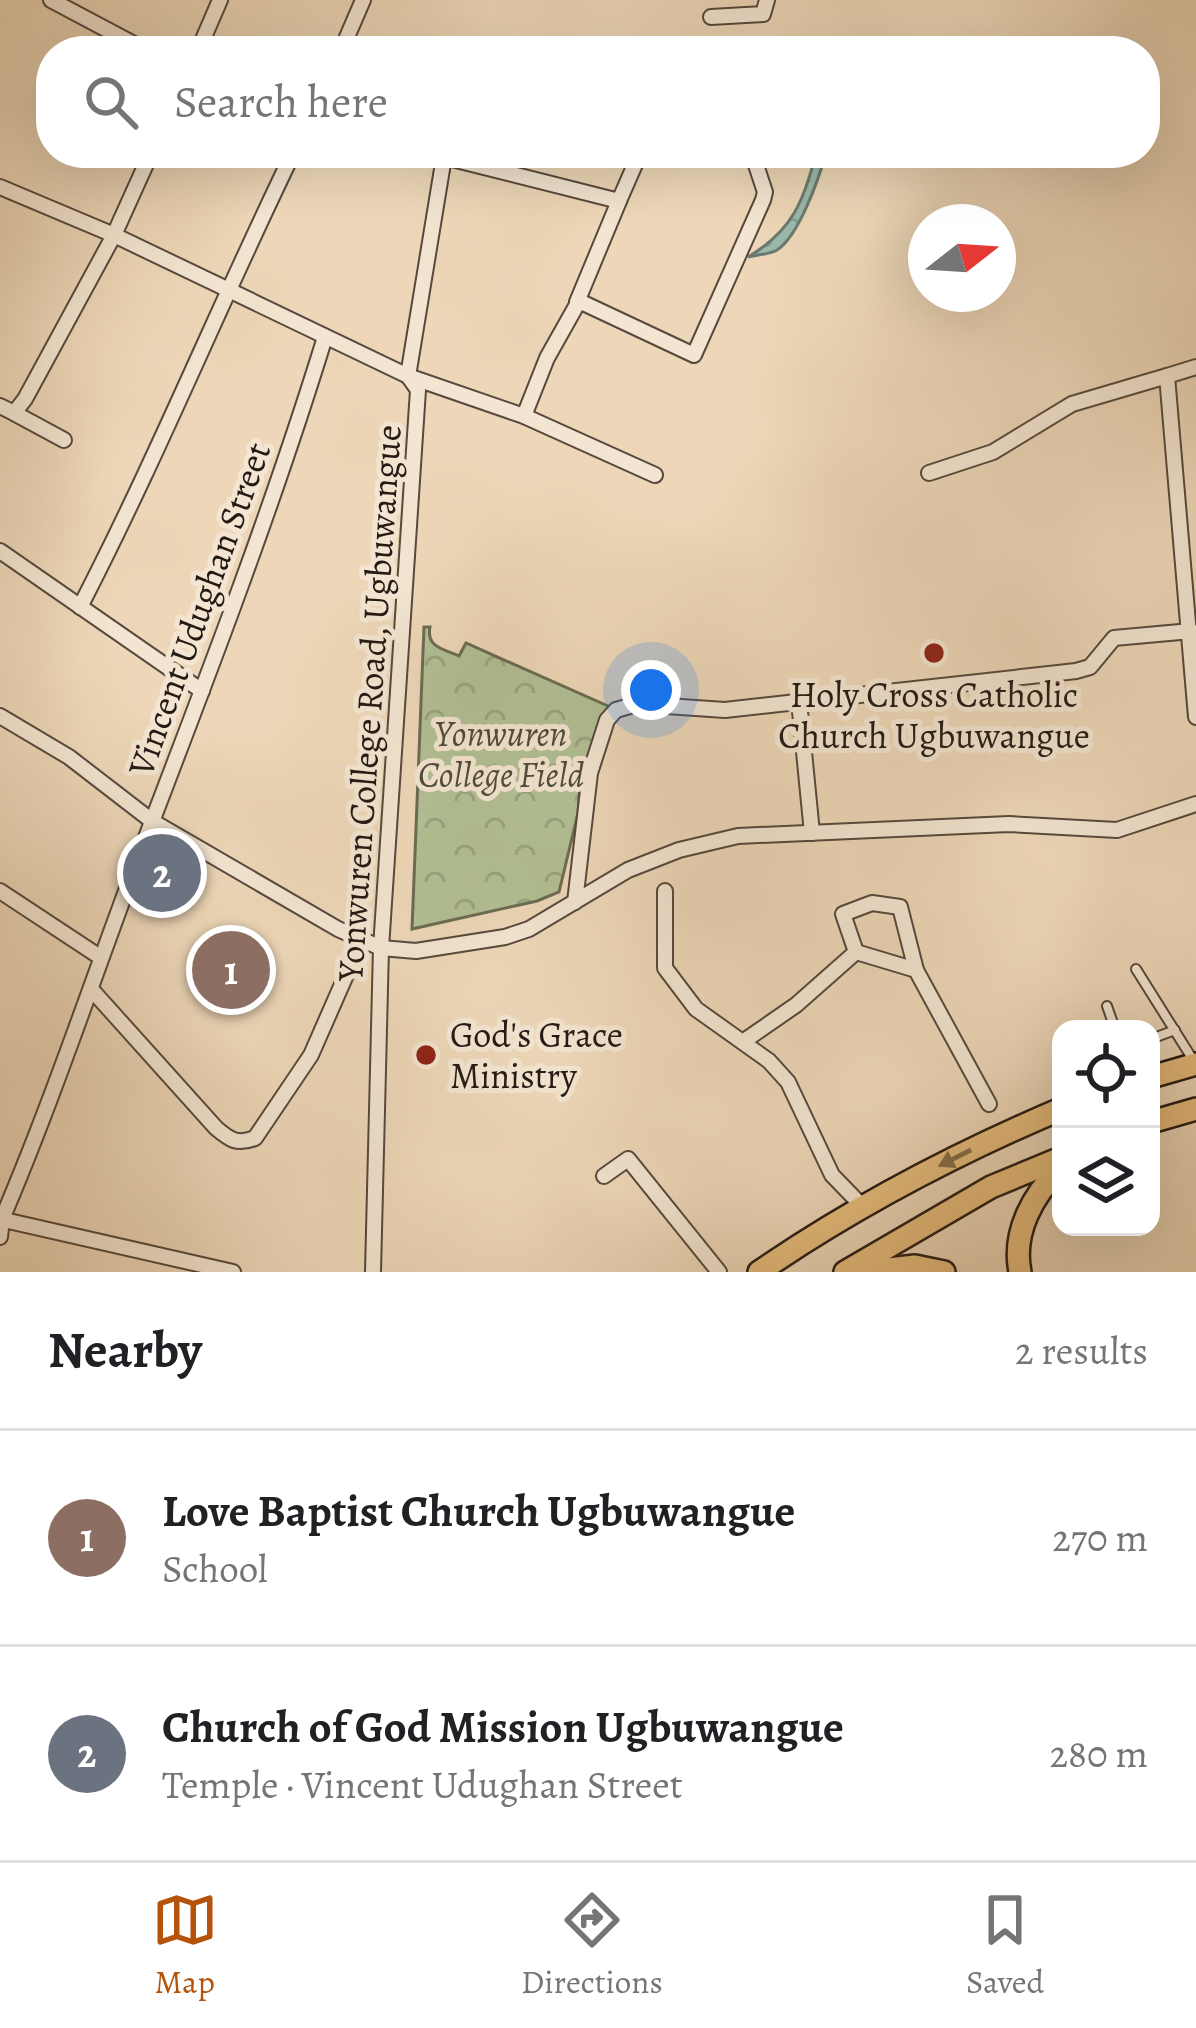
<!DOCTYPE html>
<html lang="en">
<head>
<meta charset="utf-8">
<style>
  :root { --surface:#fff; --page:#f2f2f2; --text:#202124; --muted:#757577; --line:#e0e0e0; --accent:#b45309 }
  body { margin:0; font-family:Alegreya,serif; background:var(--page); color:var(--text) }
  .controls { position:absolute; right:36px; bottom:36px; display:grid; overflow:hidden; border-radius:24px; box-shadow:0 12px 48px #0002 }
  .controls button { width:108px; height:108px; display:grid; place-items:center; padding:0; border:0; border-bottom:3px solid var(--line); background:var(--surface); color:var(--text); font:60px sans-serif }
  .compass { position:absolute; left:908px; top:204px; width:108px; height:108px; border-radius:50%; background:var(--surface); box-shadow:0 12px 48px #0002; rotate:73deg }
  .you { position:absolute; left:651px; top:690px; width:42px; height:42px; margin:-30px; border:9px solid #fff; border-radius:50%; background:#1a73e8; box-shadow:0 0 0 18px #1a73e833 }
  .badge { display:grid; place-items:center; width:78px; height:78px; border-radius:50%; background:var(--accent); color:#fff; font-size:39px; font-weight:700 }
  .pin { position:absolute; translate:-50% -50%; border:6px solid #fff; box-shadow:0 3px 12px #0006 }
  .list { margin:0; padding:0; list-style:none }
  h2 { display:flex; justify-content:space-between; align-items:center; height:156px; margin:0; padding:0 48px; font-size:51px }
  h2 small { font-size:39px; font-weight:400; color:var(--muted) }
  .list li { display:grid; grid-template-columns:78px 1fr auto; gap:36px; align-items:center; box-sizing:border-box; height:216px; padding:0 48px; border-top:3px solid var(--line) }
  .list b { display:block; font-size:45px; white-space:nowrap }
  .list p { margin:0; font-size:39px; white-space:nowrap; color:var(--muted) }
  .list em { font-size:39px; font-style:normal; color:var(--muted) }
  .icon { flex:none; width:66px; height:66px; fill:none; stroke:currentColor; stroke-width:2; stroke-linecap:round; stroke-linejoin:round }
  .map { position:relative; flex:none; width:1196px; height:1272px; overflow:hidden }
  .search { position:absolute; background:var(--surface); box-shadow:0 12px 48px #0002; left:36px; right:36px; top:36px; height:132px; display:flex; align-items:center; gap:30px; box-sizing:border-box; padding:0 42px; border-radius:48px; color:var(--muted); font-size:45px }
  .sheet { height:588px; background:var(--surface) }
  nav { display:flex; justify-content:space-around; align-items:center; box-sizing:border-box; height:168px; border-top:3px solid var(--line); background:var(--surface); font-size:33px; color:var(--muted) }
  nav a { display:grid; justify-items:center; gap:6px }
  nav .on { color:var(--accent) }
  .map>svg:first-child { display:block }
  .park { fill:url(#park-crowns); stroke:#6b6c54; stroke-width:3 }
  .water { fill:url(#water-ripples); stroke:#6b7a6f; stroke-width:3 }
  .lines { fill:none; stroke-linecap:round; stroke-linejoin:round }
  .lane-casing { stroke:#56493d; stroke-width:12 }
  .street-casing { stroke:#56493d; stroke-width:18 }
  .primary-casing { stroke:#241a14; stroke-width:26 }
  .lane { stroke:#f3e5d1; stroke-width:8 }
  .street { stroke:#f3e5d1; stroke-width:14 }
  .primary { stroke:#e6bc7c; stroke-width:21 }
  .oneway { fill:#856b48 }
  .poi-dot { fill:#8f2418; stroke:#f3e5d1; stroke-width:4.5 }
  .labels { text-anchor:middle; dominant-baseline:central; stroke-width:10; stroke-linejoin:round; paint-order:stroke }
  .street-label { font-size:36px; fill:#241a14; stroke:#f3e5d1 }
  .poi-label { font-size:36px; fill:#241a14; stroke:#f3e5d1 }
  .park-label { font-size:36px; font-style:italic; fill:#4f4c3a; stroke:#f3e5d1 }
</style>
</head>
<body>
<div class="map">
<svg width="1196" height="1272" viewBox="0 0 1196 1272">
  <defs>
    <pattern id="park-crowns" width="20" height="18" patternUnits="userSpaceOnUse" patternTransform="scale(3)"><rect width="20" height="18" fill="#b2bf94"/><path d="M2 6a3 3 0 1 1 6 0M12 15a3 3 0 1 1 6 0" fill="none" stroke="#99a47f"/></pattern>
    <pattern id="water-ripples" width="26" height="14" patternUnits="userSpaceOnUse" patternTransform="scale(3)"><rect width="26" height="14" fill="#9abaab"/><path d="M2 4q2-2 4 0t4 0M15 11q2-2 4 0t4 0" fill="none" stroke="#859f92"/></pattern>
  </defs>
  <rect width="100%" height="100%" fill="#edd7b8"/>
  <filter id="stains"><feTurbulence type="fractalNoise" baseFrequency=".00167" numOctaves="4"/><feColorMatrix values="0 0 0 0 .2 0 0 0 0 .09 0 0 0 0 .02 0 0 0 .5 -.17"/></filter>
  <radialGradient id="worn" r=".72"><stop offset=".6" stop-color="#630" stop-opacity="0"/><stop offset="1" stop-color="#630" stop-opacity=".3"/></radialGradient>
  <path class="park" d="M 424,627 L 430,627 C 426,647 443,649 459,656 L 466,643 L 608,706 L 580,786 L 578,813 L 559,892 L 537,901 L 412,929 Z"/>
  <path class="water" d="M 816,153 L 826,153 C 819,178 799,236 777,250 C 771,254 756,255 748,257 C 792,231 804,201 816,153 Z"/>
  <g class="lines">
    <defs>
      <g id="lane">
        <polyline points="1136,969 1195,1063"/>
        <polyline points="1107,1006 1115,1029"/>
        <polyline points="1151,1039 1175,1030"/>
      </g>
      <g id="street">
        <polyline points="51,0 147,51"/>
        <polyline points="711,17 763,14 767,0"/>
        <polyline points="198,51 220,0"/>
        <polyline points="341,51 363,0"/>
        <polyline points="640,153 619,201 444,157 408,376 524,416 655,475"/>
        <polyline points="0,187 114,235 408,376 418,390 381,948 373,1272"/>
        <polyline points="577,302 619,201"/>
        <polyline points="1196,367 1167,376 1196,717"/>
        <polyline points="0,406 14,413 25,399 114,235 151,153"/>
        <polyline points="14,413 64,440"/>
        <polyline points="524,416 547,358 579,301 694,355 763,200 765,192 752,153"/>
        <polyline points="929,473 993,452 1072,404 1167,376"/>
        <polyline points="0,551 202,691"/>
        <path d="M 80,607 C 157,458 220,303 293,153"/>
        <polyline points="799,701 812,833"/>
        <polyline points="0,716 69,757 152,821 338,929 381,948 416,951 505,937 529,929 628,870 679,850 738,836 1009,824 1117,830 1196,804"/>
        <polyline points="0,891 100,957"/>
        <polyline points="665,891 665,968 696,1009 769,1061 788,1082 832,1175 862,1206"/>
        <polyline points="575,902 590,773 607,720 616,710 637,704 725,710 1076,671 1090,667 1114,638 1191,631"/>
        <polyline points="856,952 916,970 989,1104"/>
        <path d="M 91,989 L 216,1128 C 230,1140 237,1145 255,1138 L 311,1055 L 361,941"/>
        <polyline points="744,1041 796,1005 856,952 843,914 872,903 900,907 916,970"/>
        <polyline points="604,1176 628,1159 719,1272"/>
        <polyline points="0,1219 233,1272"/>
        <path d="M 0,1237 L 2,1219 C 57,1090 100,957 150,827 C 212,665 274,503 325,337"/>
      </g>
      <g id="primary">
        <polyline points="1151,1077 1196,1064"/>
        <polyline points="1151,1122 1196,1109"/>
        <path d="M 759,1272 C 854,1207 955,1154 1061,1109"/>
        <polyline points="845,1272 991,1187 1061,1158"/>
        <polyline points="862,1272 915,1266 944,1272"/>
        <path d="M 1020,1272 C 1012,1232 1033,1195 1061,1167"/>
      </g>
    </defs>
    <use href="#lane" class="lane-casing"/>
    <use href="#street" class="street-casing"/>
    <use href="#primary" class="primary-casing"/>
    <use href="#lane" class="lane"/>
    <use href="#street" class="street"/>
    <use href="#primary" class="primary"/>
  </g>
  <defs><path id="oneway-solid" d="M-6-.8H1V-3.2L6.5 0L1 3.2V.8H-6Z" transform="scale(3)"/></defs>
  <use class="oneway" href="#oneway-solid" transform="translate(955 1158) rotate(153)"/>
  <g class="poi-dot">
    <circle cx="934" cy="653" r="12"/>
    <circle cx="426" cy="1055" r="12"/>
  </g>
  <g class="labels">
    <g class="street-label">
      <text transform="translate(199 609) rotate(-70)">Vincent Udughan Street</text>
      <text transform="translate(369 703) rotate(-86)">Yonwuren College Road, Ugbuwangue</text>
    </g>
    <g class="poi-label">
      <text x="934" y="694">Holy Cross Catholic<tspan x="934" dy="41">Church Ugbuwangue</tspan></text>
      <text x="450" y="1034" text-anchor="start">God's Grace<tspan x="450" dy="41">Ministry</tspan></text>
    </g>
    <g class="park-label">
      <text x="501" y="733">Yonwuren<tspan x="501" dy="41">College Field</tspan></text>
    </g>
  </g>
  <rect width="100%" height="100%" filter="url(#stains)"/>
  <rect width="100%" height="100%" fill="url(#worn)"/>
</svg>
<div class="controls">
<button><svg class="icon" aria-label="locate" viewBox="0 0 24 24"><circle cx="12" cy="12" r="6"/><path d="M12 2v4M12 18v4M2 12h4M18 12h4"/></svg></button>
<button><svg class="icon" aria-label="layers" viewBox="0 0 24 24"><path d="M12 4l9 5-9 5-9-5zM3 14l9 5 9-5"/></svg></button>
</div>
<svg class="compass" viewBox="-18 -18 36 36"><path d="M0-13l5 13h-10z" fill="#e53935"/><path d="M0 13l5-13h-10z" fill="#757577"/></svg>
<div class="you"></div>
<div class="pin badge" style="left:231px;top:970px;background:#8d6e63">1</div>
<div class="pin badge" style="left:162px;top:873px;background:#6b7280">2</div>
<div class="search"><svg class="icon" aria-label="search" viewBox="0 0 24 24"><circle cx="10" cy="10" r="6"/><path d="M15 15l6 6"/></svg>Search here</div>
</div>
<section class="sheet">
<h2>Nearby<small>2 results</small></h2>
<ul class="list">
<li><span class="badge" style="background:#8d6e63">1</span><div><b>Love Baptist Church Ugbuwangue</b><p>School</p></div><em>270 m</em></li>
<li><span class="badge" style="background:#6b7280">2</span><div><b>Church of God Mission Ugbuwangue</b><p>Temple · Vincent Udughan Street</p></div><em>280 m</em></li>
</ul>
</section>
<nav>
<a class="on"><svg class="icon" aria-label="map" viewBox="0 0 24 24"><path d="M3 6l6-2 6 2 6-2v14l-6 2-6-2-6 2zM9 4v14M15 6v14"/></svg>Map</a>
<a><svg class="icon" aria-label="directions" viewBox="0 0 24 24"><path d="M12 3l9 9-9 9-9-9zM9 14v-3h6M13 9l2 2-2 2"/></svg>Directions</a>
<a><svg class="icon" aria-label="saved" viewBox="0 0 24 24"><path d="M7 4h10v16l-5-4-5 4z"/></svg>Saved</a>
</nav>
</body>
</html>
